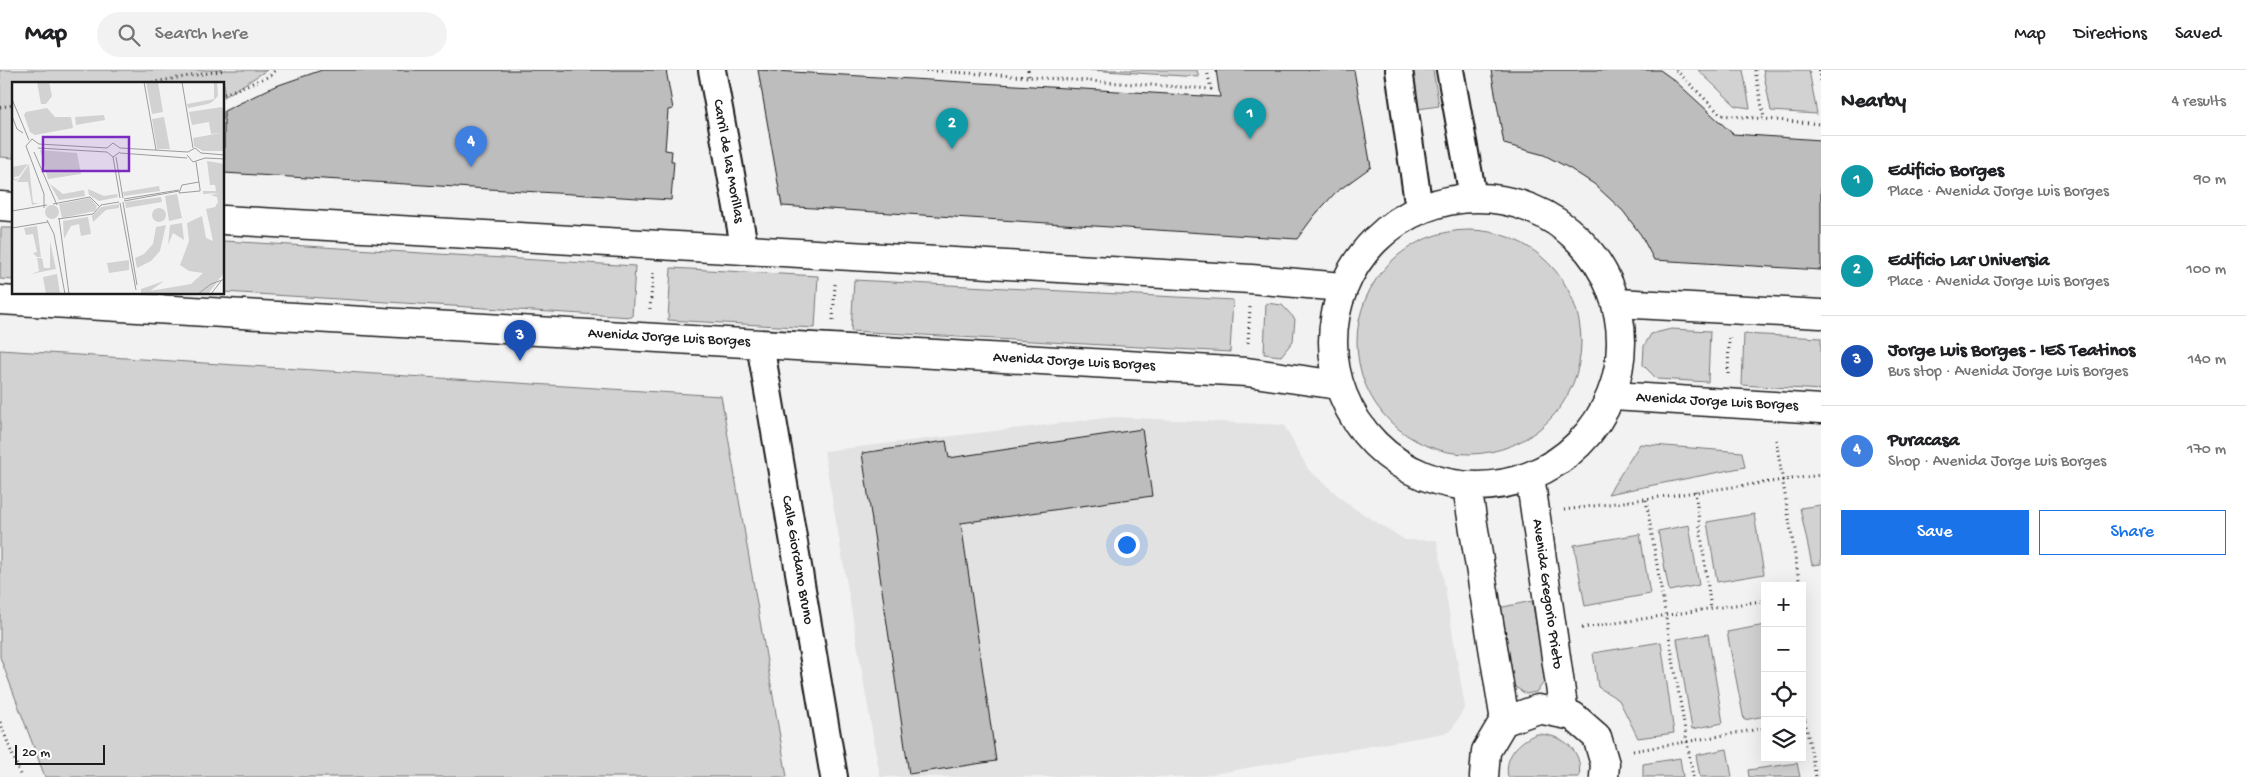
<!DOCTYPE html>
<html lang="en">
<head>
<meta charset="utf-8">
<style>
  :root { --surface:#fff; --page:#f2f2f2; --text:#202124; --muted:#757577; --line:#e0e0e0; --accent:#1a73e8 }
  body { margin:0; font-family:"Gochi Hand",sans-serif; background:var(--page); color:var(--text) }
  .controls { position:absolute; right:15px; bottom:15px; display:grid; overflow:hidden; border-radius:0px; box-shadow:0 5px 20px #0002 }
  .controls button { width:45px; height:45px; display:grid; place-items:center; padding:0; border:0; border-bottom:1px solid var(--line); background:var(--surface); color:var(--text); font:25px sans-serif }
  .scale { position:absolute; left:15px; bottom:12px; width:90px; box-sizing:border-box; padding-left:5px; border:2px solid #1c1c1c; border-top:0; font-size:14px; line-height:18px; white-space:nowrap; color:#1c1c1c; -webkit-text-stroke:4px #fff; paint-order:stroke }
  .you { position:absolute; left:1126px; top:474px; width:18px; height:18px; margin:-12px; border:4px solid #fff; border-radius:50%; background:#1a73e8; box-shadow:0 0 0 8px #1a73e833 }
  .badge { display:grid; place-items:center; width:32px; height:32px; border-radius:50%; background:var(--accent); color:#fff; font-size:16px; font-weight:700 }
  .pin { position:absolute; translate:-50% -41px; filter:drop-shadow(0 1px 2px #0008) }
  .pin::after { content:''; position:absolute; top:26px; width:18px; height:15px; background:inherit; clip-path:polygon(0 0,100% 0,50% 100%) }
  .list { margin:0; padding:0; list-style:none }
  h2 { display:flex; justify-content:space-between; align-items:center; height:65px; margin:0; padding:0 20px; font-size:21px }
  h2 small { font-size:16px; font-weight:400; color:var(--muted) }
  .list li { display:grid; grid-template-columns:32px 1fr auto; gap:15px; align-items:center; box-sizing:border-box; height:90px; padding:0 20px; border-top:1px solid var(--line) }
  .list b { display:block; font-size:19px; white-space:nowrap }
  .list p { margin:0; font-size:16px; white-space:nowrap; color:var(--muted) }
  .list em { font-size:16px; font-style:normal; color:var(--muted) }
  .actions { display:flex; gap:10px; padding:15px 20px }
  .actions a { flex:1; padding:11px 0; border:1px solid var(--accent); border-radius:0px; text-align:center; font-size:18px; color:var(--accent) }
  .actions .main { background:var(--accent); color:#fff }
  .icon { flex:none; width:28px; height:28px; fill:none; stroke:currentColor; stroke-width:2; stroke-linecap:round; stroke-linejoin:round }
  .map { position:relative; flex:none; width:1821px; height:707px; overflow:hidden }
  header { display:flex; align-items:center; gap:30px; box-sizing:border-box; height:70px; padding:0 25px; background:var(--surface); border-bottom:1px solid var(--line) }
  header strong { font-size:24px }
  nav { display:flex; gap:28px; margin-inline-start:auto; font-size:18px }
  .search { width:350px; height:45px; background:var(--page); display:flex; align-items:center; gap:12px; box-sizing:border-box; padding:0 18px; border-radius:28px; color:var(--muted); font-size:19px }
  main { display:flex }
  aside { flex:1; background:var(--surface) }
  .map>svg:first-child { display:block }
  .built { fill:#e2e2e2 }
  .green { fill:#d2d2d2; stroke:#777 }
  .building { fill:#bdbdbd; stroke:#1c1c1c }
  .lines { fill:none; stroke-linecap:round; stroke-linejoin:round }
  .minor-casing { stroke:#1c1c1c; stroke-width:30 }
  .tertiary-casing { stroke:#1c1c1c; stroke-width:31 }
  .secondary-casing { stroke:#1c1c1c; stroke-width:31 }
  .path { stroke:#1c1c1c; stroke-width:3; stroke-dasharray:1 4; stroke-linecap:butt }
  .minor { stroke:#fff; stroke-width:26 }
  .tertiary { stroke:#fff; stroke-width:28 }
  .secondary { stroke:#fff; stroke-width:28 }
  .labels { text-anchor:middle; dominant-baseline:central; stroke-width:4; stroke-linejoin:round; paint-order:stroke }
  .street-label { font-size:15px; fill:#1c1c1c; stroke:#fff }
  .inset-road { fill:none; stroke:#9c9c9c; stroke-width:1 }
  .view { fill:#7b2cbf; fill-opacity:0.15; stroke:#7b2cbf; stroke-width:2.5 }
  .inset-edge { fill:none; stroke:#1c1c1c; stroke-width:2.5 }
</style>
</head>
<body>
<header>
<strong>Map</strong>
<div class="search"><svg class="icon" aria-label="search" viewBox="0 0 24 24"><circle cx="10" cy="10" r="6"/><path d="M15 15l6 6"/></svg>Search here</div>
<nav><a>Map</a><a>Directions</a><a>Saved</a></nav>
</header>
<main>
<div class="map">
<svg width="1821" height="707" viewBox="0 0 1821 707">
  <rect width="100%" height="100%" fill="#f2f2f2"/>
  <filter id="ink" filterUnits="userSpaceOnUse"><feTurbulence type="fractalNoise" baseFrequency=".02" numOctaves="2"/><feDisplacementMap in="SourceGraphic" scale="10" xChannelSelector="R" yChannelSelector="G"/><feConvolveMatrix kernelMatrix="1 2 1 2 8 2 1 2 1" color-interpolation-filters="sRGB"/></filter>
  <g filter="url(#ink)">
    <polygon class="built" points="1114,347 1284,355 1308,399 1349,435 1405,470 1437,470 1465,637 1450,662 1196,707 880,707 824,381"/>
    <g class="green">
      <polygon points="0,0 267,0 224,27 224,14 14,14 14,88 0,87"/>
      <polygon points="1089,0 1197,0 1199,7"/>
      <polygon points="1411,0 1433,0 1439,36 1418,39"/>
      <polygon points="1698,0 1743,0 1750,38 1736,36"/>
      <polygon points="1763,0 1809,0 1817,44 1771,41"/>
      <polygon points="1,158 14,158 14,210 0,209"/>
      <circle cx="1469" cy="272" r="112"/>
      <polygon points="224,171 635,196 632,247 224,222"/>
      <polygon points="671,198 818,206 815,258 668,250"/>
      <polygon points="854,210 1233,230 1230,282 851,261"/>
      <polygon points="1266,233 1282,235 1295,249 1293,271 1281,286 1264,284"/>
      <polygon points="1671,259 1710,261 1708,312 1657,309 1643,295 1644,276 1651,264"/>
      <polygon points="1744,264 1821,268 1821,320 1742,315"/>
      <polygon points="0,280 721,326 787,707 45,707 0,587"/>
      <polygon points="1640,374 1742,382 1745,397 1608,424"/>
      <polygon points="1821,435 1821,494 1812,495 1800,438"/>
      <polygon points="1754,444 1764,504 1717,512 1707,452"/>
      <polygon points="1689,455 1699,515 1669,521 1658,461"/>
      <polygon points="1640,464 1650,524 1585,536 1574,475"/>
      <polygon points="1532,531 1546,610 1536,622 1526,624 1512,615 1498,538"/>
      <polygon points="1765,555 1765,646 1744,650 1727,562"/>
      <polygon points="1708,564 1723,653 1692,659 1677,569"/>
      <polygon points="1661,572 1674,663 1638,668 1619,630 1598,617 1593,583"/>
      <path d="M 1536,664 C 1561,664 1584,679 1579,707 L 1508,707 C 1504,686 1518,672 1536,664 Z"/>
      <polygon points="1727,679 1732,707 1700,707 1696,685"/>
      <polygon points="1680,688 1683,707 1643,707 1643,694"/>
      <polygon points="1797,693 1800,707 1749,707 1748,700"/>
    </g>
    <g class="building">
      <polygon points="322,0 666,0 673,39 668,40 665,80 672,81 671,91 674,91 671,130 224,103 224,41 273,17"/>
      <polygon points="758,0 1220,27 1216,0 1354,0 1371,97 1335,123 1314,146 1297,169 782,136"/>
      <polygon points="1491,0 1660,0 1674,10 1733,64 1821,70 1821,200 1654,190 1641,165 1623,141 1594,114 1569,98 1544,85 1504,74"/>
      <polygon points="1142,359 1152,426 961,453 996,691 909,704 862,383 946,371 949,388"/>
    </g>
    <g class="lines">
      <defs>
        <g id="minor">
          <polyline points="712,0 745,181"/>
          <polyline points="1399,0 1419,139"/>
          <polyline points="1450,0 1473,127"/>
          <polyline points="760,274 834,707"/>
        </g>
        <g id="tertiary">
          <polyline points="1530,406 1564,643"/>
          <polyline points="1467,417 1505,651"/>
          <polyline points="1484,707 1486,681 1502,654 1505,651 1538,639 1573,646 1597,667 1605,694 1604,707"/>
        </g>
        <g id="secondary">
          <circle cx="1477" cy="272" r="144"/>
          <polyline points="0,136 14,137"/>
          <polyline points="224,150 1251,209 1342,217"/>
          <polyline points="0,230 1247,302 1338,315"/>
          <polyline points="1617,233 1821,244"/>
          <polyline points="1613,326 1821,339"/>
        </g>
      </defs>
      <use href="#minor" class="minor-casing"/>
      <use href="#tertiary" class="tertiary-casing"/>
      <use href="#secondary" class="secondary-casing"/>
      <g class="path">
        <polyline points="921,0 1211,19 1207,0"/>
        <polyline points="1028,0 1029,6"/>
        <polyline points="1676,0 1721,45 1821,54"/>
        <polyline points="1755,0 1764,48"/>
        <polyline points="1819,0 1821,11"/>
        <polyline points="142,14 226,0"/>
        <polyline points="224,24 270,6 275,0"/>
        <polyline points="0,37 14,35"/>
        <polyline points="650,239 653,203"/>
        <polyline points="833,250 835,214"/>
        <polyline points="1248,273 1250,237"/>
        <polyline points="1728,304 1729,268"/>
        <polyline points="1776,370 1800,516"/>
        <polyline points="1695,421 1711,539"/>
        <polyline points="1646,430 1693,707"/>
        <polyline points="1564,440 1821,405"/>
        <polyline points="1582,558 1761,531"/>
        <polyline points="1802,634 1805,651 1802,651"/>
        <polyline points="1805,651 1816,707"/>
        <polyline points="0,652 21,707"/>
        <polyline points="1633,681 1765,658"/>
      </g>
      <use href="#minor" class="minor"/>
      <use href="#tertiary" class="tertiary"/>
      <use href="#secondary" class="secondary"/>
    </g>
  </g>
  <g class="labels">
    <g class="street-label">
      <text transform="translate(728 91) rotate(80)">Carril de las Morillas</text>
      <text transform="translate(669 268) rotate(3)">Avenida Jorge Luis Borges</text>
      <text transform="translate(1074 292) rotate(3)">Avenida Jorge Luis Borges</text>
      <text transform="translate(1717 332) rotate(3)">Avenida Jorge Luis Borges</text>
      <text transform="translate(797 490) rotate(80)">Calle Giordano Bruno</text>
      <text transform="translate(1547 524) rotate(82)">Avenida Gregorio Prieto</text>
    </g>
  </g>
  <g transform="translate(12 12)">
    <rect width="212" height="212" fill="#f2f2f2"/>
    <path d="M 25,0 L 37,0 L 40,14 L 34,22 L 29,22 ZM 134,0 L 146,0 L 151,30 L 140,32 ZM 202,0 L 205,0 L 206,14 L 200,20 L 196,22 L 176,26 L 175,22 L 202,17 ZM 210,25 L 213,30 L 212,69 L 191,69 L 182,64 L 181,56 L 209,51 L 199,52 L 197,40 L 180,43 L 177,30 ZM 35,26 L 43,35 L 59,35 L 61,46 L 23,53 L 18,50 L 12,33 L 14,30 ZM 92,33 L 93,38 L 64,43 L 63,35 ZM 152,35 L 158,67 L 145,67 L 140,37 ZM 28,68 L 65,71 L 69,92 L 36,97 ZM 195,79 L 213,82 L 211,192 L 196,212 L 129,212 L 129,207 L 152,199 L 138,209 L 179,202 L 191,191 L 177,189 L 168,183 L 177,159 L 175,141 L 190,134 L 194,156 L 201,159 L 194,127 L 203,125 L 206,120 L 205,115 L 199,113 L 206,111 L 191,112 L 191,109 L 204,109 L 203,103 L 198,103 ZM 16,82 L 7,94 L 2,95 L 3,98 L 7,95 L 4,99 L 0,97 L 0,85 ZM 17,82 L 21,121 L 27,121 L 20,123 L 16,100 L 5,100 ZM 38,102 L 51,112 L 72,108 L 73,114 L 47,118 ZM 147,104 L 148,109 L 112,114 L 111,110 ZM 76,107 L 92,114 L 105,112 L 106,115 L 87,119 L 77,113 ZM 165,112 L 170,136 L 157,139 L 153,114 ZM 149,115 L 150,120 L 114,126 L 113,120 ZM 78,116 L 85,124 L 83,129 L 50,136 L 47,122 ZM 107,122 L 107,126 L 94,128 L 81,140 L 80,134 L 89,125 ZM33 130a7 7 0 1 1 14 0a7 7 0 1 1-14 0ZM140 133a7 7 0 1 1 14 0a7 7 0 1 1-14 0ZM 76,135 L 79,152 L 69,154 L 67,142 L 59,144 L 52,157 L 51,139 ZM 170,141 L 172,158 L 161,151 L 156,163 L 158,143 ZM 154,143 L 148,169 L 139,179 L 125,186 L 123,176 L 132,172 L 141,162 L 144,145 ZM 25,144 L 29,175 L 25,175 L 21,171 L 25,170 L 21,152 L 14,153 L 12,146 ZM 38,159 L 44,187 L 19,192 L 27,189 L 25,176 L 30,176 L 32,186 L 38,186 ZM 117,178 L 117,188 L 97,191 L 95,181 ZM 45,192 L 48,212 L 34,212 L 31,195 Z" fill="#d2d2d2"/>
    <path class="inset-road" d="M 132,0 L 144,68M 170,0 L 181,66M 0,17 L 17,58M 0,34 L 5,47 L 11,51M 27,62 L 20,57 L 14,64 L 32,112 L 32,126M 27,62 L 95,66M 26,66 L 95,70M 95,66 L 101,61 L 108,66M 108,66 L 176,70M 22,70 L 45,123M 95,70 L 101,75 L 108,70M 176,70 L 183,66 L 189,71M 108,71 L 175,76M 189,71 L 213,73M 175,73 L 181,80 L 193,76 L 213,77M 101,75 L 108,116M 104,75 L 111,116M 184,80 L 188,107 L 188,109 L 167,111 L 170,103 L 187,100M 112,117 L 167,108M 112,119 L 167,109M 111,120 L 125,203M 108,121 L 124,208M 41,122 L 78,115 L 87,124M 0,129 L 35,123M 47,136 L 57,212M 46,137 L 81,132 L 89,123 L 107,120M 35,138 L 42,152 L 53,212M 0,146 L 36,140M 186,212 L 199,202 L 213,197M 199,212 L 209,199"/>
    <path class="view" d="M 31,55 L 117,55 L 117,89 L 31,89 Z"/>
    <rect width="212" height="212" class="inset-edge"/>
  </g>
</svg>
<div class="controls">
<button>+</button>
<button>−</button>
<button><svg class="icon" aria-label="locate" viewBox="0 0 24 24"><circle cx="12" cy="12" r="6"/><path d="M12 2v4M12 18v4M2 12h4M18 12h4"/></svg></button>
<button><svg class="icon" aria-label="layers" viewBox="0 0 24 24"><path d="M12 4l9 5-9 5-9-5zM3 14l9 5 9-5"/></svg></button>
</div>
<div class="scale">20 m</div>
<div class="you"></div>
<div class="pin badge" style="left:1250px;top:69px;background:#0f9aa8">1</div>
<div class="pin badge" style="left:952px;top:79px;background:#0f9aa8">2</div>
<div class="pin badge" style="left:520px;top:291px;background:#1a4fb4">3</div>
<div class="pin badge" style="left:471px;top:97px;background:#3f7fe0">4</div>
</div>
<aside>
<h2>Nearby<small>4 results</small></h2>
<ul class="list">
<li><span class="badge" style="background:#0f9aa8">1</span><div><b>Edificio Borges</b><p>Place · Avenida Jorge Luis Borges</p></div><em>90 m</em></li>
<li><span class="badge" style="background:#0f9aa8">2</span><div><b>Edificio Lar Universia</b><p>Place · Avenida Jorge Luis Borges</p></div><em>100 m</em></li>
<li><span class="badge" style="background:#1a4fb4">3</span><div><b>Jorge Luis Borges - IES Teatinos</b><p>Bus stop · Avenida Jorge Luis Borges</p></div><em>140 m</em></li>
<li><span class="badge" style="background:#3f7fe0">4</span><div><b>Puracasa</b><p>Shop · Avenida Jorge Luis Borges</p></div><em>170 m</em></li>
</ul>
<div class="actions"><a class="main">Save</a><a>Share</a></div>
</aside>
</main>
</body>
</html>
